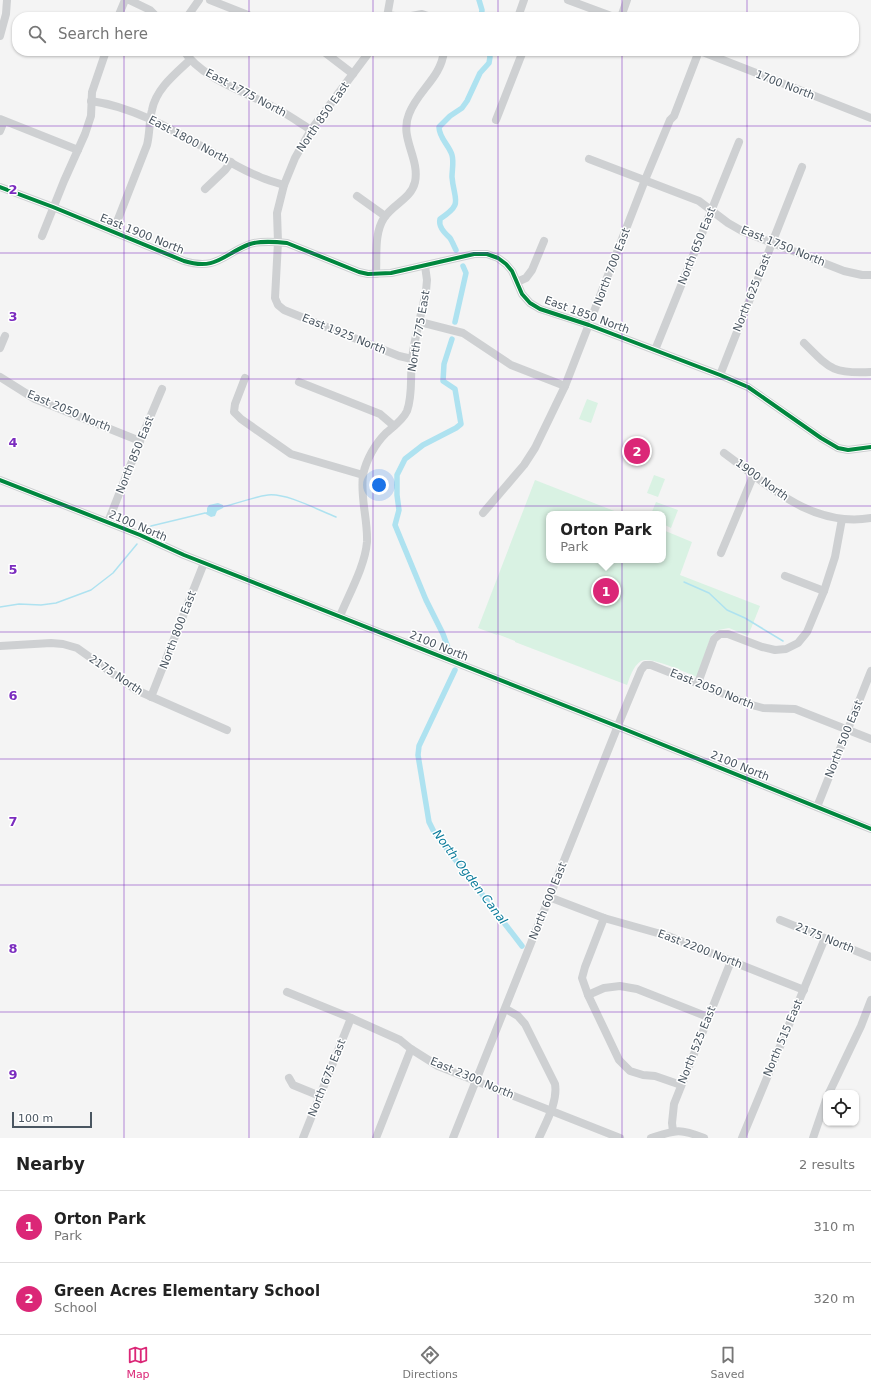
<!DOCTYPE html>
<html lang="en">
<head>
<meta charset="utf-8">
<style>
  :root { --surface:#fff; --page:#f6f6f6; --text:#222; --muted:#767676; --line:#e0e0e0; --accent:#db2777 }
  body { margin:0; font-family:"DejaVu Sans",sans-serif; background:var(--page); color:var(--text) }
  .controls { position:absolute; right:12px; bottom:12px; display:grid; overflow:hidden; border-radius:8px; box-shadow:0 1px 3px #0004 }
  .controls button { width:36px; height:36px; display:grid; place-items:center; padding:0; border:0; border-bottom:1px solid var(--line); background:var(--surface); color:var(--text); font:20px sans-serif }
  .scale { position:absolute; left:12px; bottom:10px; width:80px; box-sizing:border-box; padding-left:4px; border:2px solid #4a5661; border-top:0; font-size:11px; line-height:14px; white-space:nowrap; color:#4a5661; -webkit-text-stroke:3px #fff; paint-order:stroke }
  .you { position:absolute; left:379px; top:485px; width:14px; height:14px; margin:-10px; border:3px solid #fff; border-radius:50%; background:#1a73e8; box-shadow:0 0 0 6px #1a73e833 }
  .badge { display:grid; place-items:center; width:26px; height:26px; border-radius:50%; background:var(--accent); color:#fff; font-size:13px; font-weight:700 }
  .pin { position:absolute; translate:-50% -50%; border:2px solid #fff; box-shadow:0 1px 4px #0006 }
  .popup { position:absolute; left:546px; top:511px; width:120px; height:52px; box-sizing:border-box; display:grid; place-content:center; border-radius:8px; background:var(--surface); filter:drop-shadow(0 1px 3px #0005); font-size:13px; white-space:nowrap; color:var(--muted) }
  .popup b { font-size:15px; color:var(--text) }
  .popup::after { content:''; position:absolute; left:50%; top:100%; margin-left:-8px; border:8px solid transparent; border-top-color:var(--surface) }
  .list { margin:0; padding:0; list-style:none }
  h2 { display:flex; justify-content:space-between; align-items:center; height:52px; margin:0; padding:0 16px; font-size:17px }
  h2 small { font-size:13px; font-weight:400; color:var(--muted) }
  .list li { display:grid; grid-template-columns:26px 1fr auto; gap:12px; align-items:center; box-sizing:border-box; height:72px; padding:0 16px; border-top:1px solid var(--line) }
  .list b { display:block; font-size:15px; white-space:nowrap }
  .list p { margin:0; font-size:13px; white-space:nowrap; color:var(--muted) }
  .list em { font-size:13px; font-style:normal; color:var(--muted) }
  .icon { flex:none; width:22px; height:22px; fill:none; stroke:currentColor; stroke-width:2; stroke-linecap:round; stroke-linejoin:round }
  .map { position:relative; flex:none; width:871px; height:1138px; overflow:hidden }
  .search { position:absolute; background:var(--surface); box-shadow:0 1px 3px #0004; left:12px; right:12px; top:12px; height:44px; display:flex; align-items:center; gap:10px; box-sizing:border-box; padding:0 14px; border-radius:16px; color:var(--muted); font-size:15px }
  .sheet { height:196px; background:var(--surface) }
  nav { display:flex; justify-content:space-around; align-items:center; box-sizing:border-box; height:56px; border-top:1px solid var(--line); background:var(--surface); font-size:11px; color:var(--muted) }
  nav a { display:grid; justify-items:center; gap:2px }
  nav .on { color:var(--accent) }
  .map>svg:first-child { display:block }
  .green { fill:#d9f2e3 }
  .water { fill:#aee2f0 }
  .lines { fill:none; stroke-linecap:round; stroke-linejoin:round }
  .stream { stroke:#aee2f0; stroke-width:1.5 }
  .canal { stroke:#aee2f0; stroke-width:5.5 }
  .minor { stroke:#ced0d2; stroke-width:8 }
  .cycleway-casing { stroke:#fff; stroke-width:6 }
  .cycleway { stroke:#00873e; stroke-width:4 }
  .grid { fill:none; stroke:#7b2cbf; stroke-width:1; stroke-opacity:0.55 }
  .labels { text-anchor:middle; dominant-baseline:central; stroke-width:3; stroke-linejoin:round; paint-order:stroke }
  .street-label { font-size:11px; fill:#4a5661; stroke:#fff }
  .water-label { font-size:12px; font-style:italic; fill:#0c7c9b; stroke:#fff }
  .grid-label { font-size:13px; text-anchor:middle; font-weight:bold; fill:#7b2cbf; stroke:#fff; stroke-width:3; stroke-linejoin:round; paint-order:stroke }
</style>
</head>
<body>
<div class="map">
<svg width="871" height="1138" viewBox="0 0 871 1138">
  <rect width="100%" height="100%" fill="#f4f4f4"/>
  <g class="green">
    <polygon points="587,399 598,403 591,423 579,419"/>
    <polygon points="654,475 665,479 658,497 647,493"/>
    <path d="M 535,480 L 622,514 L 549,514 L 549,560 L 663,560 L 663,530 L 692,542 L 680,575 L 760,606 L 748,636 L 729,628 L 718,630 L 711,636 L 697,677 C 686,673 651,656 641,661 C 633,666 630,677 627,685 L 515,642 L 515,641 L 497,634 L 497,635 L 478,628 Z"/>
    <polygon points="656,502 678,510 671,528 663,524 663,514 651,514"/>
  </g>
  <polygon class="water" points="218,503 223,505 223,508 217,511 215,516 211,517 204,513 207,512 207,508 209,505"/>
  <g class="lines">
    <g class="stream">
      <path d="M 222,507 C 237,504 252,497 268,495 C 287,493 318,510 336,517"/>
      <polyline points="148,529 151,526 205,513"/>
      <polyline points="684,582 709,593 727,610 745,618 783,641"/>
      <polyline points="0,607 19,604 41,605 56,603 91,590 113,573 137,544"/>
    </g>
    <g class="canal">
      <polyline points="479,0 482,10 481,17"/>
      <path d="M 456,250 C 454,246 452,241 450,238 C 445,233 438,227 440,219 C 464,203 454,201 452,177 C 452,170 454,162 452,155 C 449,145 439,138 439,127 L 450,116 L 462,108 L 467,101 L 480,73 L 489,63 L 490,57 L 489,51"/>
      <polyline points="455,322 466,273 463,266"/>
      <polyline points="451,656 443,634 426,600 395,525 399,510 397,495 397,475 405,459 423,445 456,428 461,424 455,389 443,381 444,364 452,339"/>
      <polyline points="455,670 419,746 418,755 429,822 434,832 522,946"/>
    </g>
    <g class="minor">
      <polyline points="129,0 150,10 157,17"/>
      <polyline points="210,0 253,17"/>
      <polyline points="568,0 614,17"/>
      <polyline points="388,15 401,17"/>
      <polyline points="118,17 125,0"/>
      <polyline points="187,17 199,0"/>
      <polyline points="387,17 390,0"/>
      <polyline points="406,17 422,14 431,17"/>
      <polyline points="518,17 524,0"/>
      <polyline points="621,17 627,0"/>
      <polyline points="0,36 6,14 7,0"/>
      <path d="M 184,51 C 202,79 248,93 277,109 C 289,115 300,123 311,130"/>
      <polyline points="323,51 353,74"/>
      <polyline points="370,51 311,130 295,158 284,185 277,213 278,242 275,298 278,305 284,310 399,356 412,359"/>
      <polyline points="700,51 871,118"/>
      <path d="M 91,101 C 136,107 178,133 217,155 C 230,162 244,171 258,176 C 266,180 275,182 284,185"/>
      <polyline points="0,119 78,150"/>
      <polyline points="496,120 523,51"/>
      <polyline points="0,131 4,121"/>
      <polyline points="589,159 699,201 728,223 742,231 844,271 862,275 871,275"/>
      <path d="M 0,187 L 53,207 L 184,261 C 217,271 223,254 250,244 C 259,241 278,242 287,243 L 359,272 L 368,274 L 391,273 L 474,254 L 487,254 L 498,258 L 506,264 L 512,271 L 522,294 L 530,303 L 540,309 L 589,325 L 720,375 L 748,387 L 821,438 L 838,448 L 848,450 L 871,447"/>
      <polyline points="205,189 225,170 231,162"/>
      <polyline points="357,196 385,216"/>
      <path d="M 113,232 L 147,145 C 150,133 149,121 152,110 C 156,89 175,74 190,60"/>
      <polyline points="42,236 64,181 85,134 91,116 92,92 106,51"/>
      <path d="M 376,274 C 377,256 374,233 384,218 C 393,204 411,199 415,182 C 420,158 399,138 409,114 C 418,90 441,78 444,51"/>
      <polyline points="517,282 526,278 532,270 544,241"/>
      <polyline points="420,322 463,333 511,365 565,386"/>
      <path d="M 804,343 C 830,369 833,374 871,372"/>
      <polyline points="0,348 5,336"/>
      <polyline points="655,350 739,142"/>
      <polyline points="720,375 802,167"/>
      <polyline points="0,377 35,399 140,441"/>
      <polyline points="245,378 235,404 234,412 241,419 291,454 363,475"/>
      <polyline points="299,382 380,414 394,426"/>
      <path d="M 724,453 C 768,485 812,528 871,518"/>
      <polyline points="0,480 140,535 184,555 624,729 871,829"/>
      <polyline points="483,513 524,465 535,448 551,415 565,386 645,180 670,120 674,116 699,51"/>
      <polyline points="108,522 140,441 162,389"/>
      <polyline points="721,553 754,474"/>
      <polyline points="785,576 824,591"/>
      <path d="M 340,616 C 349,594 365,566 367,542 C 368,520 360,498 363,475 C 366,460 375,444 386,433 C 393,427 403,420 407,411 C 413,395 410,376 412,360 C 414,338 422,313 426,291 L 427,280 L 425,266"/>
      <polyline points="0,646 51,643 63,644 77,648 136,690 227,730"/>
      <polyline points="698,683 714,639 720,634 728,634 762,647 775,650 786,649 798,643 807,632 824,591 835,557 842,519"/>
      <polyline points="151,697 204,563"/>
      <polyline points="817,807 871,671"/>
      <polyline points="549,897 604,918 668,936 804,990"/>
      <polyline points="604,918 585,967 582,978 588,995 619,1060 630,1071 643,1075 655,1076 681,1085"/>
      <polyline points="780,920 871,957"/>
      <polyline points="287,992 351,1018 400,1040 411,1049 438,1066 620,1138"/>
      <polyline points="588,995 604,988 620,986 637,989 708,1017"/>
      <path d="M 506,1009 L 518,1016 L 525,1024 L 555,1084 C 558,1102 546,1122 539,1138"/>
      <polyline points="289,1078 293,1085 320,1096"/>
      <polyline points="829,1093 861,1026 871,1000"/>
      <polyline points="673,1131 672,1123 674,1104 731,961"/>
      <polyline points="303,1138 351,1018"/>
      <polyline points="376,1138 411,1049"/>
      <polyline points="453,1138 621,718 641,670 645,665 651,665 752,705 763,708 795,709 871,739"/>
      <path d="M 651,1138 C 676,1130 679,1128 704,1138"/>
      <polyline points="742,1138 825,938"/>
      <polyline points="813,1138 826,1100"/>
    </g>
    <defs>
      <g id="cycleway">
        <path d="M 0,187 L 53,207 L 184,261 C 217,271 223,254 250,244 C 259,241 278,242 287,243 L 359,272 L 368,274 L 391,273 L 474,254 L 487,254 L 498,258 L 506,264 L 512,271 L 522,294 L 530,303 L 540,309 L 589,325 L 720,375 L 748,387 L 821,438 L 838,448 L 848,450 L 871,447"/>
        <polyline points="0,480 140,535 184,555 624,729 871,829"/>
      </g>
    </defs>
    <use href="#cycleway" class="cycleway-casing"/>
    <use href="#cycleway" class="cycleway"/>
  </g>
  <path class="grid" d="M 124,0 L 124,17M 249,0 L 249,17M 373,0 L 373,17M 498,0 L 498,17M 622,0 L 622,17M 747,0 L 747,17M 124,51 L 124,1138M 249,51 L 249,1138M 373,51 L 373,1138M 498,51 L 498,1138M 622,51 L 622,1138M 747,51 L 747,1138M 0,126 L 871,126M 0,253 L 871,253M 0,379 L 871,379M 0,506 L 871,506M 0,632 L 871,632M 0,759 L 871,759M 0,885 L 871,885M 0,1012 L 871,1012"/>
  <g class="labels">
    <g class="street-label">
      <text transform="translate(785 85) rotate(21)">1700 North</text>
      <text transform="translate(246 93) rotate(28)">East 1775 North</text>
      <text transform="translate(323 117) rotate(-55)">North 850 East</text>
      <text transform="translate(189 140) rotate(28)">East 1800 North</text>
      <text transform="translate(142 234) rotate(22)">East 1900 North</text>
      <text transform="translate(697 246) rotate(-68)">North 650 East</text>
      <text transform="translate(783 246) rotate(22)">East 1750 North</text>
      <text transform="translate(612 267) rotate(-69)">North 700 East</text>
      <text transform="translate(752 293) rotate(-68)">North 625 East</text>
      <text transform="translate(587 315) rotate(20)">East 1850 North</text>
      <text transform="translate(419 331) rotate(-80)">North 775 East</text>
      <text transform="translate(344 334) rotate(22)">East 1925 North</text>
      <text transform="translate(69 411) rotate(23)">East 2050 North</text>
      <text transform="translate(135 455) rotate(-68)">North 850 East</text>
      <text transform="translate(762 480) rotate(36)">1900 North</text>
      <text transform="translate(138 526) rotate(23)">2100 North</text>
      <text transform="translate(178 630) rotate(-69)">North 800 East</text>
      <text transform="translate(439 646) rotate(22)">2100 North</text>
      <text transform="translate(116 675) rotate(34)">2175 North</text>
      <text transform="translate(712 689) rotate(22)">East 2050 North</text>
      <text transform="translate(844 739) rotate(-68)">North 500 East</text>
      <text transform="translate(740 766) rotate(22)">2100 North</text>
      <text transform="translate(548 901) rotate(-68)">North 600 East</text>
      <text transform="translate(825 938) rotate(22)">2175 North</text>
      <text transform="translate(700 949) rotate(21)">East 2200 North</text>
      <text transform="translate(783 1038) rotate(-67)">North 515 East</text>
      <text transform="translate(697 1045) rotate(-68)">North 525 East</text>
      <text transform="translate(327 1078) rotate(-68)">North 675 East</text>
      <text transform="translate(472 1078) rotate(23)">East 2300 North</text>
    </g>
    <g class="water-label">
      <text transform="translate(470 877) rotate(53)">North Ogden Canal</text>
    </g>
  </g>
  <g class="grid-label">
    <text x="13" y="194">2</text>
    <text x="13" y="321">3</text>
    <text x="13" y="447">4</text>
    <text x="13" y="574">5</text>
    <text x="13" y="700">6</text>
    <text x="13" y="826">7</text>
    <text x="13" y="953">8</text>
    <text x="13" y="1079">9</text>
  </g>
</svg>
<div class="controls">
<button><svg class="icon" aria-label="locate" viewBox="0 0 24 24"><circle cx="12" cy="12" r="6"/><path d="M12 2v4M12 18v4M2 12h4M18 12h4"/></svg></button>
</div>
<div class="scale">100 m</div>
<div class="you"></div>
<div class="pin badge" style="left:606px;top:591px">1</div>
<div class="popup"><b>Orton Park</b>Park</div>
<div class="pin badge" style="left:637px;top:451px">2</div>
<div class="search"><svg class="icon" aria-label="search" viewBox="0 0 24 24"><circle cx="10" cy="10" r="6"/><path d="M15 15l6 6"/></svg>Search here</div>
</div>
<section class="sheet">
<h2>Nearby<small>2 results</small></h2>
<ul class="list">
<li><span class="badge">1</span><div><b>Orton Park</b><p>Park</p></div><em>310 m</em></li>
<li><span class="badge">2</span><div><b>Green Acres Elementary School</b><p>School</p></div><em>320 m</em></li>
</ul>
</section>
<nav>
<a class="on"><svg class="icon" aria-label="map" viewBox="0 0 24 24"><path d="M3 6l6-2 6 2 6-2v14l-6 2-6-2-6 2zM9 4v14M15 6v14"/></svg>Map</a>
<a><svg class="icon" aria-label="directions" viewBox="0 0 24 24"><path d="M12 3l9 9-9 9-9-9zM9 14v-3h6M13 9l2 2-2 2"/></svg>Directions</a>
<a><svg class="icon" aria-label="saved" viewBox="0 0 24 24"><path d="M7 4h10v16l-5-4-5 4z"/></svg>Saved</a>
</nav>
</body>
</html>
